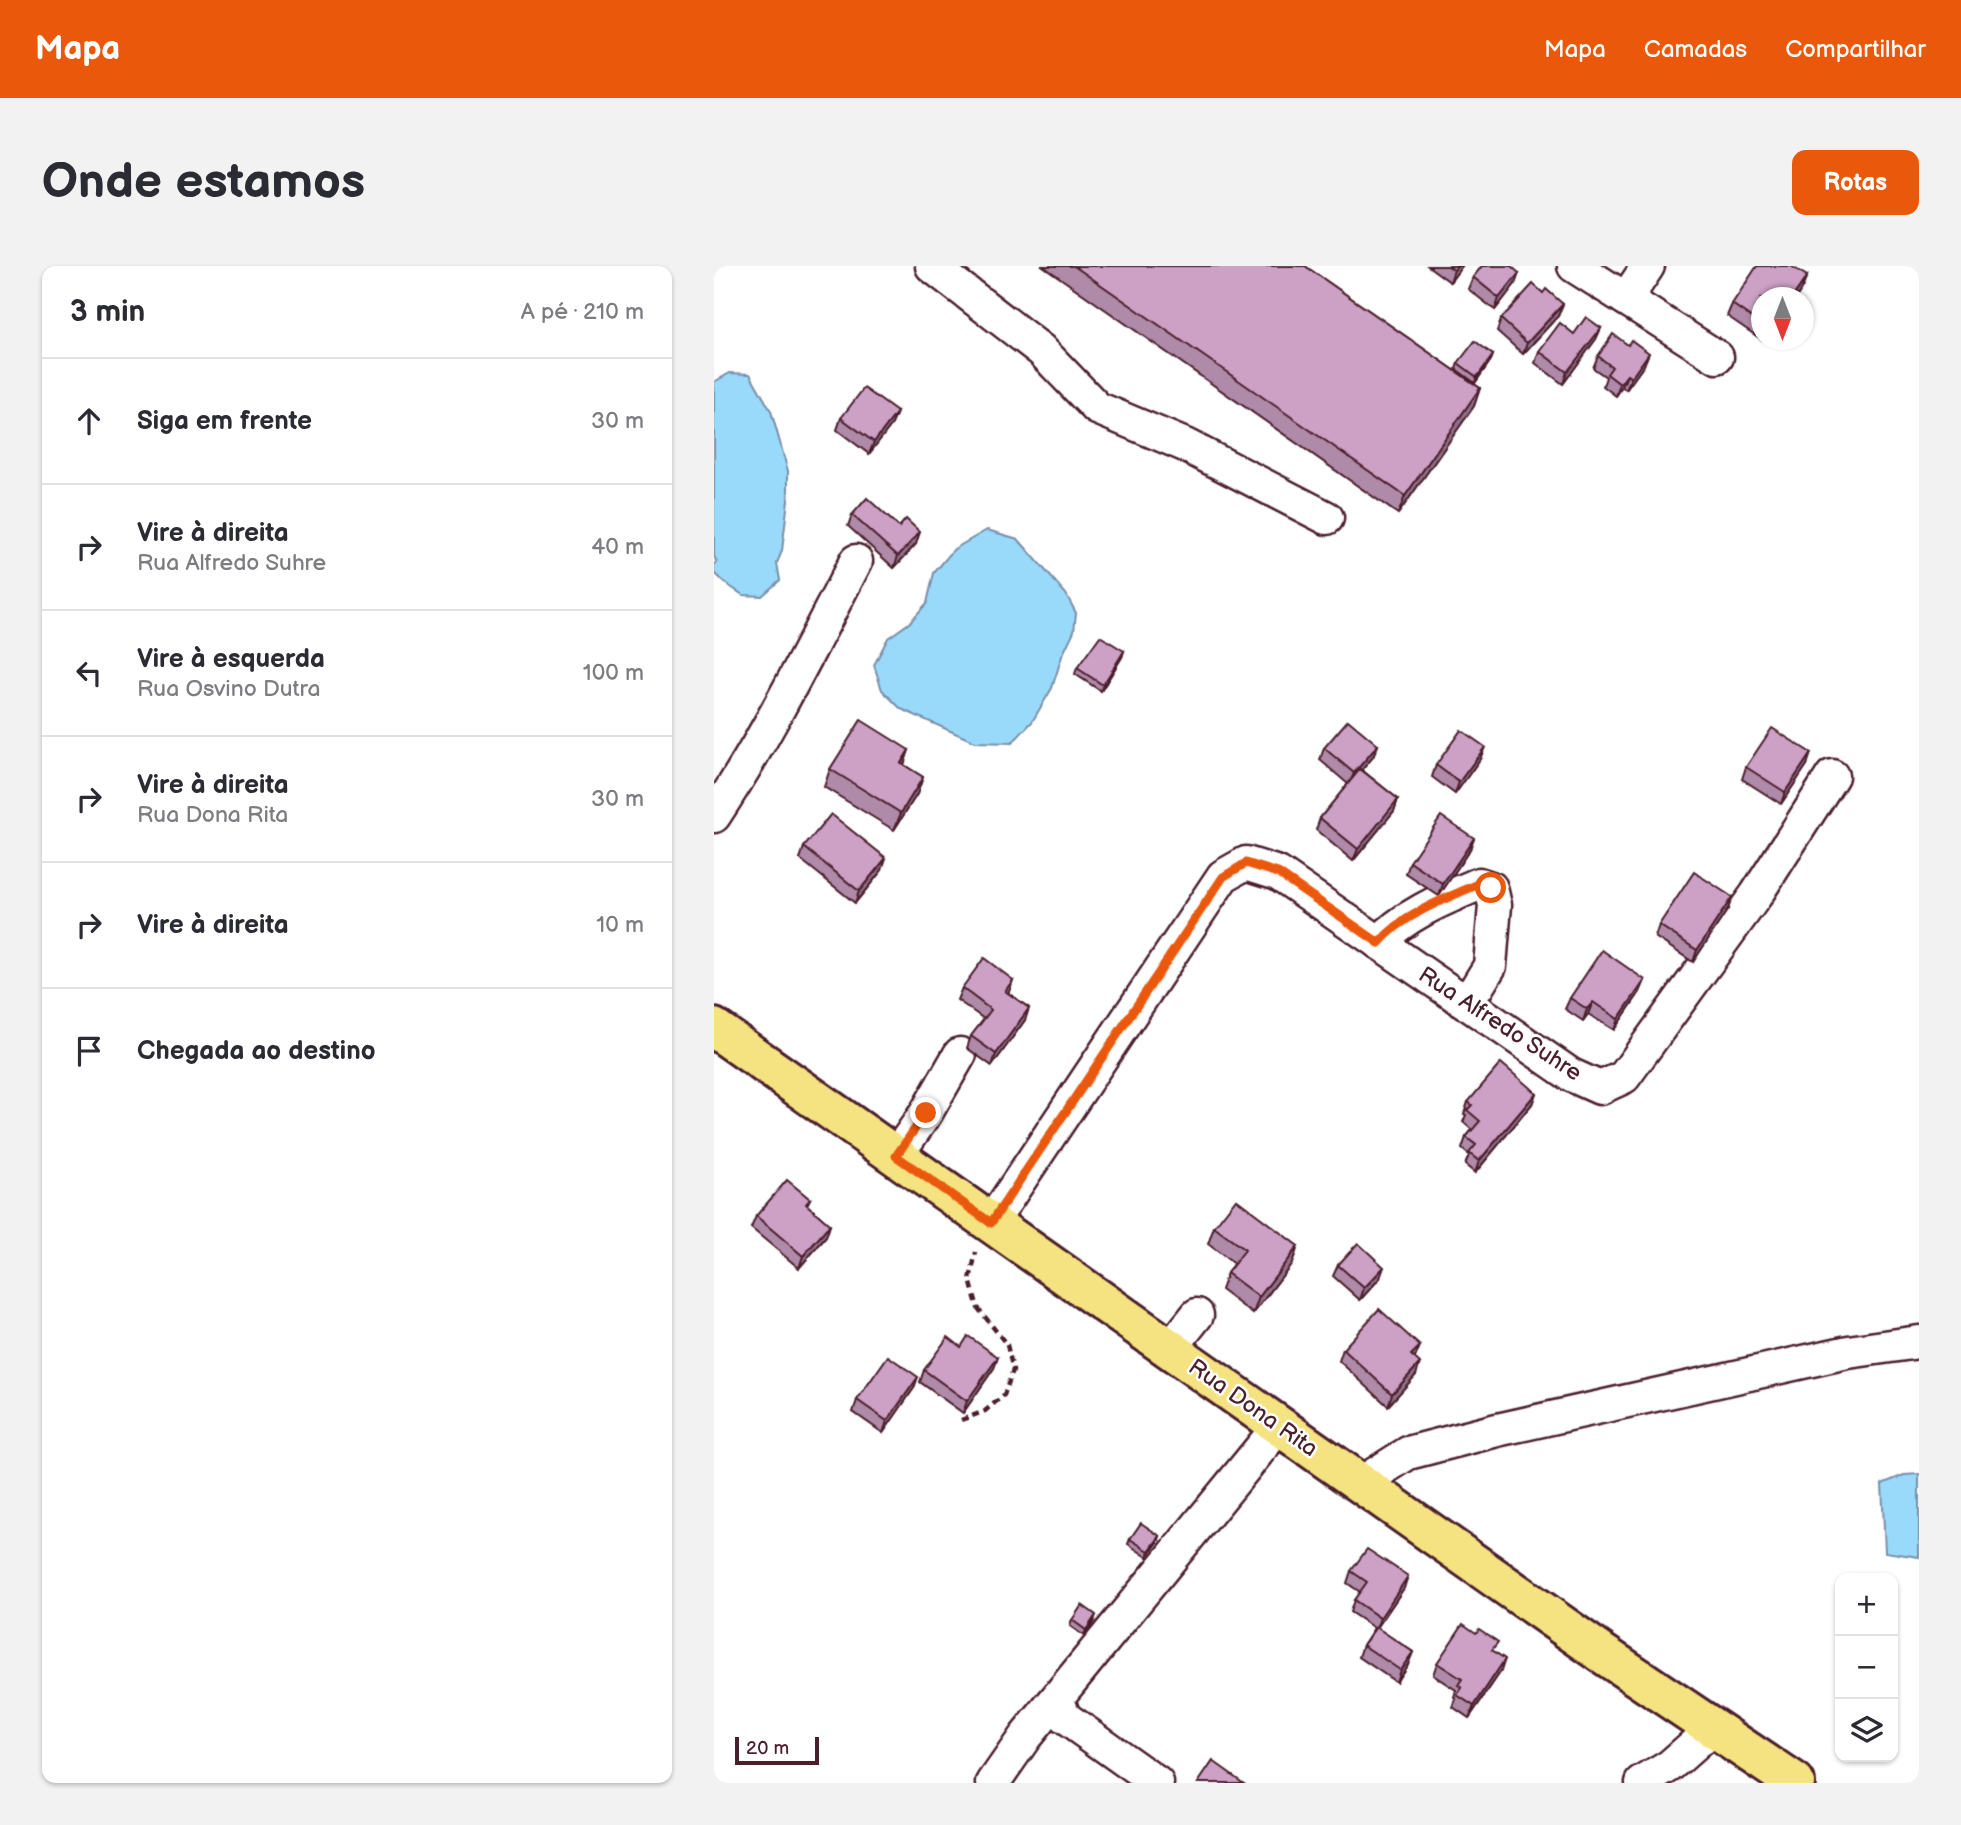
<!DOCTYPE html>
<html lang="pt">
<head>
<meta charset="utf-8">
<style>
  :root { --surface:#fff; --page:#f2f2f3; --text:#2b2b33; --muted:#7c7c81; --line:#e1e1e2; --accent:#ea580c }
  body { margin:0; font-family:"Balsamiq Sans",sans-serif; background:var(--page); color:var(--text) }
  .controls { position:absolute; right:21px; bottom:21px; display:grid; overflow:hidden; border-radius:14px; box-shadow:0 2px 5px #0004 }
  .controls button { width:63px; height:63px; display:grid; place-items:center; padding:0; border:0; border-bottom:2px solid var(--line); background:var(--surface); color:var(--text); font:35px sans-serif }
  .compass { position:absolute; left:1037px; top:21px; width:63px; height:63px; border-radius:50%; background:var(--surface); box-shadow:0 2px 5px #0004; rotate:180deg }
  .scale { position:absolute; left:21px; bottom:18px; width:84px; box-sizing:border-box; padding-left:7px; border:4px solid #4a1f2b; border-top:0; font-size:19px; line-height:24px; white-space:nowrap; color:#4a1f2b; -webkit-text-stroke:5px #fff; paint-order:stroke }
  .stop { position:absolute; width:21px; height:21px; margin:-16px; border:5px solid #ea580c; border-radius:50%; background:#fff }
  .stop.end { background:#ea580c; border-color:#fff; box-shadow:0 2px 7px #0008 }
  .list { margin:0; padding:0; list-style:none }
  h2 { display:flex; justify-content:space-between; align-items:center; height:91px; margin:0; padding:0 28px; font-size:30px }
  h2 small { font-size:23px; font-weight:400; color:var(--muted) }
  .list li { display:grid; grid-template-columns:46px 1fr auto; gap:21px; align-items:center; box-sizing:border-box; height:126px; padding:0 28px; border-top:2px solid var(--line) }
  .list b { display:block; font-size:26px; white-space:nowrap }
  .list p { margin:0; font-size:23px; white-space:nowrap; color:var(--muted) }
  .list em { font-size:23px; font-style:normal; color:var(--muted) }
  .icon { flex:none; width:38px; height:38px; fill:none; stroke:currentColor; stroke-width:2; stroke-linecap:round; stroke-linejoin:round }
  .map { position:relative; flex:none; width:1205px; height:1517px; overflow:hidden; border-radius:14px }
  header { display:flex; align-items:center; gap:42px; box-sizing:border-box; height:98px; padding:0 35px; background:var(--accent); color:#fff }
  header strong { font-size:33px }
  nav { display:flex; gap:38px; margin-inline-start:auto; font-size:24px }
  .intro { display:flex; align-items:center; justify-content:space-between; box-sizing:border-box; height:168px; padding:0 42px }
  h1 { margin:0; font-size:49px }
  .button { padding:18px 32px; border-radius:14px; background:var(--accent); color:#fff; font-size:24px; font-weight:700 }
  main { display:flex; gap:42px; padding:0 42px }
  aside { flex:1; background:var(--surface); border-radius:14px; box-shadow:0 2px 5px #0004 }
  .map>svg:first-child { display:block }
  .water { fill:#99d9fa; stroke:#798fa7; stroke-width:2 }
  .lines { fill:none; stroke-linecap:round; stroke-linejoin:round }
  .minor-casing { stroke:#4a1f2b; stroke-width:37 }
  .major-casing { stroke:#4a1f2b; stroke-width:44 }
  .path { stroke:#4a1f2b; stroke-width:4.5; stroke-dasharray:7 5; stroke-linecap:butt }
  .minor { stroke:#fff; stroke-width:32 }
  .major { stroke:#f5e382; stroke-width:38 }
  .wall { fill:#b08aa9; stroke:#4a1f2b; stroke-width:2 }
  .shaded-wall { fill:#90718a; stroke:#4a1f2b; stroke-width:2 }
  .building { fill:#cda1c5; stroke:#4a1f2b; stroke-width:2 }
  .route { stroke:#ea580c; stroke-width:9 }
  .labels { text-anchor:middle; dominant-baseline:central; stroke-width:5; stroke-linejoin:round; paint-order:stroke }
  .street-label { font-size:23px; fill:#4a1f2b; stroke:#fff }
</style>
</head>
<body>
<header>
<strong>Mapa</strong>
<nav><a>Mapa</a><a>Camadas</a><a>Compartilhar</a></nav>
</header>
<div class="intro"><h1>Onde estamos</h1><a class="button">Rotas</a></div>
<main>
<aside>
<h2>3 min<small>A pé · 210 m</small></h2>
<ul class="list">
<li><svg class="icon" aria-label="ahead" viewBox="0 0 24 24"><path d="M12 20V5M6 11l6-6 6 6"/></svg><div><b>Siga em frente</b></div><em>30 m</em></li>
<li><svg class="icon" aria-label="right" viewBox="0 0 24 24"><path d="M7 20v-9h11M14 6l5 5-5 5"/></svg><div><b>Vire à direita</b><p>Rua Alfredo Suhre</p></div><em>40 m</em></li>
<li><svg class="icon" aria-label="left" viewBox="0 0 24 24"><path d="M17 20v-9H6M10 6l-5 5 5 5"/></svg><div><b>Vire à esquerda</b><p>Rua Osvino Dutra</p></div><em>100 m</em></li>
<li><svg class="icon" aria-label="right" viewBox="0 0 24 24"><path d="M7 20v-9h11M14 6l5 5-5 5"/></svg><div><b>Vire à direita</b><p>Rua Dona Rita</p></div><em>30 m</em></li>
<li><svg class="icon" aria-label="right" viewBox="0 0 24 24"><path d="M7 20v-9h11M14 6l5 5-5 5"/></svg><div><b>Vire à direita</b></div><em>10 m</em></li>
<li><svg class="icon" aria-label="arrive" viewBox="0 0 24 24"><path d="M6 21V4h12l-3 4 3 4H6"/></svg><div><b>Chegada ao destino</b></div></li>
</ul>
</aside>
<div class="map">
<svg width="1205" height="1517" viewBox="0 0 1205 1517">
  <rect width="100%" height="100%" fill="#fff"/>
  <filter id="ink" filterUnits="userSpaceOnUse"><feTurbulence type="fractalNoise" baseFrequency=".0143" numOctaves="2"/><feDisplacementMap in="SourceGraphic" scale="14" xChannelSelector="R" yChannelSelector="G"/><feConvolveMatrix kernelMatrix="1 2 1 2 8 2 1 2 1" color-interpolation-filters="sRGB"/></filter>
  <g filter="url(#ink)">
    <g class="water">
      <polygon points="16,107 36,108 57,145 74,205 74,234 68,285 63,297 66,314 48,330 29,329 11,317 0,306 0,299 3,297 0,290 0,116"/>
      <polygon points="273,264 304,273 352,328 362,347 360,365 348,390 338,422 318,456 298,477 261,476 187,443 168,424 160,399 174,372 195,357 213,337 220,307 240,283"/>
      <polygon points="1205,1208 1205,1291 1171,1286 1168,1218 1190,1209"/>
    </g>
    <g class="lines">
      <defs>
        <g id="minor">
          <polyline points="218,0 327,84 383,142 471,179 613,252"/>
          <polyline points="860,0 1003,91"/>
          <polyline points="912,33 934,0"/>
          <path d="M 0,550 C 54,469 97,381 142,295"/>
          <path d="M 665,677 C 689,649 732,632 765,618 L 777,622 L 781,639 L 776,700 L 763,721 L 751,737"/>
          <polyline points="182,890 212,847 246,788"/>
          <polyline points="277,957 509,610 532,597 564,607 857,809 886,822 910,811 1042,629 1118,510"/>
          <polyline points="456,1083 483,1049"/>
          <polyline points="647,1217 694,1187 783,1164 1134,1086 1205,1076"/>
          <polyline points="344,1433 350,1451 443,1517"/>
          <polyline points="279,1517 311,1471 565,1160"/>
          <polyline points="928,1517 956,1500 999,1462"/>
        </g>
        <polyline id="major" points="0,762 889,1388 1081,1517"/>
      </defs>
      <use href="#minor" class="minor-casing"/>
      <use href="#major" class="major-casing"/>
      <polyline class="path" points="247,1154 271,1145 290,1129 299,1104 293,1079 264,1042 256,1014 262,986"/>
      <use href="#minor" class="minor"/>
      <use href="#major" class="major"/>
    </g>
    <g class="wall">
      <polygon points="329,0 591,0 766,122 760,140 684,248"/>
      <polygon points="714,0 748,0 736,16"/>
      <polygon points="805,7 801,18 781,44 754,23 759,11"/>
      <polygon points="1093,10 1088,22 1082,32 1047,32 1047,73 1013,50 1018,38"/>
      <polygon points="829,27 849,38 844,50 809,88 783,65 787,53"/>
      <polygon points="887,62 882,73 849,118 821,97 825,85 860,68"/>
      <polygon points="779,89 777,94 761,117 742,103 744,97"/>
      <polygon points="884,90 930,99 912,124 908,121 902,130 889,120 892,111 879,102"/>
      <polygon points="183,146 178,158 155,188 123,164 127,152"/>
      <polygon points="138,249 202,278 180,302 134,260"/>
      <polygon points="410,385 408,391 387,425 361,408 363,402"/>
      <polygon points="664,479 659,491 648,504 684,533 680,545 639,595 602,564 606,552 634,518 606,494 610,482"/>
      <polygon points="195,484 190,499 209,511 203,528 180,564 110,521 116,503"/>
      <polygon points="766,493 741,528 718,511 722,499"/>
      <polygon points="1093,499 1067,538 1028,513 1032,501"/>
      <polygon points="90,581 168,604 141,637 86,593"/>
      <polygon points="756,583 725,630 692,608 696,596"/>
      <polygon points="1018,631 1014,643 979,696 941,671 945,659"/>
      <polygon points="299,714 294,727 315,742 311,754 278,800 253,782 257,770 270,753 243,734 248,722"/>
      <polygon points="931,714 926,726 900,764 874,748 869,755 851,743 856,732"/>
      <polygon points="822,827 818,838 761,907 751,899 755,889 748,883 752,871 758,864 749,856 752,849 750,848 754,836"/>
      <polygon points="96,933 93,939 116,959 112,971 85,1002 37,962 42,950"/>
      <polygon points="500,961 584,980 578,997 539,1048 507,1024 513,1007 520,998 494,978"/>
      <polygon points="624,999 666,1012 646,1034 619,1010"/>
      <polygon points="247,1081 284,1091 280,1102 249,1147 206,1116 210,1104"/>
      <polygon points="629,1083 702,1109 674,1140 625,1095"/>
      <polygon points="200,1122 169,1167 139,1146 143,1134"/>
      <polygon points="446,1270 444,1276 433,1291 414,1278 416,1273"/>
      <polygon points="637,1305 690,1322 663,1362 699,1386 694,1398 682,1416 645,1391 649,1379 660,1362 636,1346 640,1334 646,1326 633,1317"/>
      <polygon points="358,1354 380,1355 370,1370 356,1360"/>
      <polygon points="780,1386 787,1405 755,1452 739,1441 742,1433 740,1431 742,1424 719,1409 723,1397"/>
    </g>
    <g class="shaded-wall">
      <polygon points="744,0 748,0 736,16 740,4"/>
      <polygon points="805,7 801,18 781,44 785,32"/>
      <polygon points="1093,10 1088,22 1082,32 1078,32"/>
      <polygon points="849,38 844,50 809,88 813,77"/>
      <polygon points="887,62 882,73 849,118 853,106"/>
      <polygon points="935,87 930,99 912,124 917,112"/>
      <polygon points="779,89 777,94 761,117 763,111"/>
      <polygon points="913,109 908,121 902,130 906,118"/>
      <polygon points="766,122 760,140 684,248 691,230"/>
      <polygon points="183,146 178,158 155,188 160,176"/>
      <polygon points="206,266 202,278 180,302 184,290"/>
      <polygon points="410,385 408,391 387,425 389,419"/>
      <polygon points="664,479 659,491 635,519 640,507"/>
      <polygon points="771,481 766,493 741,528 745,516"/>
      <polygon points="195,484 189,501 187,497"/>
      <polygon points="1097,487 1093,499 1067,538 1071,526"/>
      <polygon points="209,511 203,528 180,564 187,547"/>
      <polygon points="684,533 680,545 639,595 644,583"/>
      <polygon points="760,572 756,583 725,630 729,618"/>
      <polygon points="172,592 168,604 141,637 145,625"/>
      <polygon points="1018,631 1014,643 979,696 983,684"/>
      <polygon points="299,714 295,726 287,737 291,725"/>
      <polygon points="931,714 926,726 900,764 904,753"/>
      <polygon points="879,736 874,748 869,755 873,743"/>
      <polygon points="315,742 311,754 278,800 282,788"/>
      <polygon points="822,827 818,838 761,907 765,895"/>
      <polygon points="116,959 112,971 85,1002 89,990"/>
      <polygon points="584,980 578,997 539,1048 545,1031"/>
      <polygon points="670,1001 666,1012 646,1034 650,1022"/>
      <polygon points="706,1080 701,1092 697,1089"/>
      <polygon points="284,1091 280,1102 249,1147 253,1135"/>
      <polygon points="706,1097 702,1109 674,1140 678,1128"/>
      <polygon points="204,1111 200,1122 169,1167 173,1155"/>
      <polygon points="446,1270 444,1276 433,1291 435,1285"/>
      <polygon points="694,1310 690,1322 662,1363 666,1352"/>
      <polygon points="382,1349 380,1355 370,1370 372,1364"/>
      <polygon points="699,1386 694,1398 682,1416 686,1404"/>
      <polygon points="791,1393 787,1405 755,1452 760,1440"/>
    </g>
    <g class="building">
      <polygon points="360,0 591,0 766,122 691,230"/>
      <polygon points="734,0 744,0 740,4"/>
      <polygon points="768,0 797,0 805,7 785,32 759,11"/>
      <polygon points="1043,0 1077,0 1093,10 1078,32 1047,32 1047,58 1018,38"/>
      <polygon points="819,18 829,27 832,23 849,38 813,77 787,53"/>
      <polygon points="872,51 887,62 853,106 825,85 846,57 860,68"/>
      <polygon points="899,68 914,79 917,74 935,87 917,112 913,109 906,118 893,108 898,101 884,90"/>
      <polygon points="761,75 779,89 763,111 744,97"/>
      <polygon points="150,122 183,146 160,176 127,152"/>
      <polygon points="153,232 185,261 192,253 206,266 184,290 138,249"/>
      <polygon points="386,370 410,385 389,419 363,402"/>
      <polygon points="147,454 195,484 187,497 209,511 187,547 116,503"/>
      <polygon points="634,454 664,479 640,507 610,482"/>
      <polygon points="1058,462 1097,487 1071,526 1032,501"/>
      <polygon points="747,464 771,481 745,516 722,499"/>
      <polygon points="646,503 684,533 644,583 606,552"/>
      <polygon points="117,548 172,592 145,625 90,581"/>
      <polygon points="727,550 760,572 729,618 696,596"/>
      <polygon points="980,606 1018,631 983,684 945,659"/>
      <polygon points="888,684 931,714 904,753 879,736 873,743 856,732"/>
      <polygon points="270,692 299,714 291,725 315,742 282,788 257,770 277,744 248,722"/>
      <polygon points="787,797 822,827 765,895 755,887 762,879 752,871 766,855 753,844 758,839 754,836"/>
      <polygon points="73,914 96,933 92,938 116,959 89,990 42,950"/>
      <polygon points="522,933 584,980 545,1031 513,1007 531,984 500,961"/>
      <polygon points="644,977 670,1001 650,1022 624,999"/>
      <polygon points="665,1043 706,1080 697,1089 706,1097 678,1128 629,1083"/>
      <polygon points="254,1070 284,1091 253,1135 210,1104 234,1071 247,1081"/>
      <polygon points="174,1090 204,1111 173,1155 143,1134"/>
      <polygon points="427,1257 446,1270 435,1285 416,1273"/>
      <polygon points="653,1283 694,1310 666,1352 640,1334 653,1316 637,1305"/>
      <polygon points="368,1339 382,1349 372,1364 358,1354"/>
      <polygon points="749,1358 762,1367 765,1363 784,1376 778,1384 791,1393 760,1440 743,1429 748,1422 744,1419 748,1413 723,1397"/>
      <polygon points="662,1361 699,1386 686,1404 649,1379"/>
      <polygon points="499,1495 530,1517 484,1517"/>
    </g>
  </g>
  <g class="lines" filter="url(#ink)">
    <path class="route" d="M 212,847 L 182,890 L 277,957 L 509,611 L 532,597 L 564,607 L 665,677 C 688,649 732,632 765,618 L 777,622"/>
  </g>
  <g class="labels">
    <g class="street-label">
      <text transform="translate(786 758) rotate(33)">Rua Alfredo Suhre</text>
      <text transform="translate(539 1142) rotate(35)">Rua Dona Rita</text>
    </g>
  </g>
</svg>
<div class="controls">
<button>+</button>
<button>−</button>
<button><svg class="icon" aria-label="layers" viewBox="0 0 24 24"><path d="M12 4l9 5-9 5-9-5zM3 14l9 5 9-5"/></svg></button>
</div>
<svg class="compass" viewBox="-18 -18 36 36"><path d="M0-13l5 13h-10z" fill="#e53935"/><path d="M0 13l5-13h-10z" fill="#7c7c81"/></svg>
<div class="scale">20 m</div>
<div class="stop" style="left:777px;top:622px"></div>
<div class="stop end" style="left:212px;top:847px"></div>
</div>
</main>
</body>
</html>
